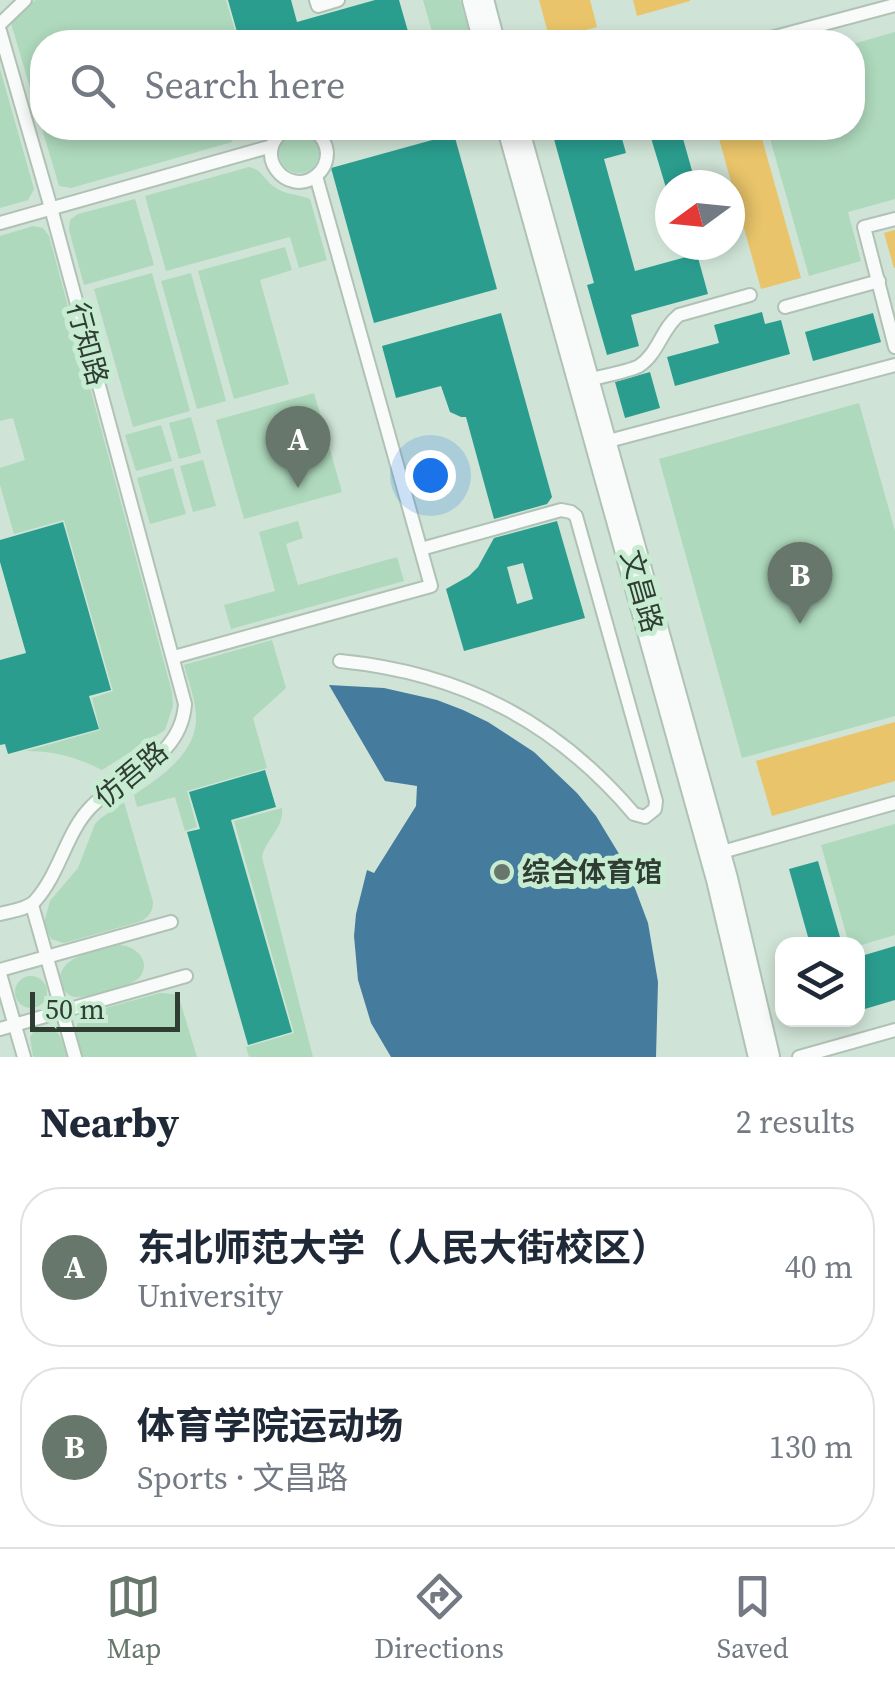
<!DOCTYPE html>
<html lang="en">
<head>
<meta charset="utf-8">
<style>
  :root { --surface:#fff; --page:#f2f2f3; --text:#1f2937; --muted:#747a83; --line:#e0e1e3; --accent:#67776c }
  body { margin:0; font-family:"Source Serif 4","Noto Sans SC",serif; background:var(--page); color:var(--text) }
  .controls { position:absolute; right:30px; bottom:30px; display:grid; overflow:hidden; border-radius:20px; box-shadow:0 5px 15px #0003 }
  .controls button { width:90px; height:90px; display:grid; place-items:center; padding:0; border:0; border-bottom:2px solid var(--line); background:var(--surface); color:var(--text); font:50px sans-serif }
  .compass { position:absolute; left:655px; top:170px; width:90px; height:90px; border-radius:50%; background:var(--surface); box-shadow:0 5px 15px #0003; rotate:255deg }
  .scale { position:absolute; left:30px; bottom:25px; width:150px; box-sizing:border-box; padding-left:10px; border:5px solid #2f3d33; border-top:0; font-size:28px; line-height:35px; white-space:nowrap; color:#2f3d33; -webkit-text-stroke:8px #c7ecd2; paint-order:stroke }
  .you { position:absolute; left:430px; top:475px; width:35px; height:35px; margin:-25px; border:8px solid #fff; border-radius:50%; background:#1a73e8; box-shadow:0 0 0 15px #1a73e833 }
  .badge { display:grid; place-items:center; width:65px; height:65px; border-radius:50%; background:var(--accent); color:#fff; font-size:32px; font-weight:700 }
  .pin { position:absolute; translate:-50% -82px; filter:drop-shadow(0 2px 5px #0008) }
  .pin::after { content:''; position:absolute; top:52px; width:35px; height:30px; background:inherit; clip-path:polygon(0 0,100% 0,50% 100%) }
  .list { margin:0; padding:0; list-style:none }
  h2 { display:flex; justify-content:space-between; align-items:center; height:130px; margin:0; padding:0 40px; font-size:42px }
  h2 small { font-size:32px; font-weight:400; color:var(--muted) }
  .list li { display:grid; grid-template-columns:65px 1fr auto; gap:30px; align-items:center; box-sizing:border-box; height:160px; margin:0 20px 20px; padding:0 20px; border:2px solid var(--line); border-radius:40px }
  .list b { display:block; font-size:38px; white-space:nowrap }
  .list p { margin:0; font-size:32px; white-space:nowrap; color:var(--muted) }
  .list em { font-size:32px; font-style:normal; color:var(--muted) }
  .icon { flex:none; width:55px; height:55px; fill:none; stroke:currentColor; stroke-width:2; stroke-linecap:round; stroke-linejoin:round }
  .map { position:relative; flex:none; width:895px; height:1057px; overflow:hidden }
  .search { position:absolute; background:var(--surface); box-shadow:0 5px 15px #0003; left:30px; right:30px; top:30px; height:110px; display:flex; align-items:center; gap:25px; box-sizing:border-box; padding:0 35px; border-radius:40px; color:var(--muted); font-size:38px }
  .sheet { height:490px; background:var(--surface) }
  nav { display:flex; justify-content:space-around; align-items:center; box-sizing:border-box; height:140px; border-top:2px solid var(--line); background:var(--surface); font-size:28px; color:var(--muted) }
  nav a { display:grid; justify-items:center; gap:5px }
  nav .on { color:var(--accent) }
  .map>svg:first-child { display:block }
  .green { fill:#aed9bc }
  .homes { fill:#e9c46a }
  .schools { fill:#2a9d8f; fill-rule:evenodd }
  .public { fill:#457b9d }
  .lines { fill:none; stroke-linecap:round; stroke-linejoin:round }
  .service-casing { stroke:#b0c1b6; stroke-width:16 }
  .tertiary-casing { stroke:#b0c1b6; stroke-width:34 }
  .service { stroke:#f8fbf9; stroke-width:12 }
  .tertiary { stroke:#f8fbf9; stroke-width:30 }
  .poi-dot { fill:#67776c; stroke:#c7ecd2; stroke-width:4 }
  .labels { text-anchor:middle; dominant-baseline:central; stroke-width:10; stroke-linejoin:round; paint-order:stroke }
  .street-label { font-size:28px; fill:#2f3d33; stroke:#c7ecd2 }
  .poi-label { font-size:28px; font-weight:bold; fill:#2f3d33; stroke:#c7ecd2; text-anchor:start }
</style>
</head>
<body>
<div class="map">
<svg width="895" height="1057" viewBox="0 0 895 1057">
  <rect width="100%" height="100%" fill="#cfe4d6"/>
  <g class="green">
    <polygon points="35,0 226,0 237,37 219,42 42,42 42,128 228,128 232,142 71,188 59,186 11,23"/>
    <polygon points="423,0 460,0 472,42 435,42"/>
    <polygon points="895,32 895,199 848,212 861,261 809,276 767,128 852,128 853,44"/>
    <polygon points="0,69 34,189 28,200 0,208"/>
    <circle cx="299" cy="153" r="20"/>
    <path d="M 249,167 C 263,170 264,181 276,188 C 286,195 299,194 310,199 L 327,260 L 299,268 L 290,237 L 166,271 L 145,196 Z"/>
    <polygon points="135,199 154,265 84,285 69,230 70,220 78,214"/>
    <path d="M 33,226 L 43,228 L 49,236 L 172,692 L 173,706 L 165,730 L 102,770 C 77,757 54,751 26,751 L 100,730 L 92,698 L 113,691 L 64,520 L 14,534 L 0,485 L 0,468 L 25,460 L 13,418 L 0,421 L 0,236 Z"/>
    <polygon points="285,247 292,270 260,280 289,384 234,399 198,271"/>
    <polygon points="152,273 190,411 133,427 94,289"/>
    <polygon points="191,273 226,401 197,409 161,281"/>
    <polygon points="314,393 342,492 244,519 216,420"/>
    <polygon points="859,403 895,531 895,716 742,758 659,459"/>
    <polygon points="191,417 201,453 179,459 169,423"/>
    <polygon points="161,425 172,461 136,471 125,435"/>
    <polygon points="203,460 216,506 193,512 180,466"/>
    <polygon points="173,468 186,514 150,524 137,478"/>
    <polygon points="298,521 303,538 286,544 298,585 397,557 404,581 231,629 224,605 275,591 259,532"/>
    <path d="M 272,640 L 286,688 L 253,718 L 267,768 L 187,791 L 197,827 L 185,831 L 175,797 L 137,807 L 134,795 C 159,778 193,756 196,722 C 197,703 189,683 184,665 Z"/>
    <path d="M 124,802 L 153,902 C 153,912 148,918 139,922 L 64,943 L 51,939 L 44,923 L 50,901 L 78,868 L 95,824 L 101,818 Z"/>
    <path d="M 282,808 C 284,829 266,838 262,857 L 313,1057 L 249,1057 L 246,1047 L 294,1033 L 234,821 Z"/>
    <polygon points="895,824 895,935 858,946 849,944 821,845"/>
    <path d="M 119,945 C 135,945 152,961 140,977 C 133,986 81,1001 71,996 C 63,992 61,984 60,976 C 66,953 99,951 119,945 Z"/>
    <circle cx="31" cy="992" r="16"/>
    <path d="M 160,993 L 174,994 L 180,1001 L 197,1057 L 82,1057 C 77,1040 69,1024 88,1013 Z"/>
    <path d="M 42,1027 C 61,1026 62,1042 67,1057 L 33,1057 L 30,1037 L 35,1029 Z"/>
  </g>
  <g class="homes">
    <polygon points="539,0 590,0 597,27 550,40"/>
    <polygon points="633,0 690,0 690,1 637,16"/>
    <polygon points="716,128 759,128 801,278 761,289"/>
    <polygon points="895,230 895,268 894,268 884,233"/>
    <polygon points="895,722 895,781 772,816 756,761"/>
  </g>
  <g class="schools">
    <polygon points="228,0 291,0 297,22 375,0 399,0 411,42 230,42 239,39"/>
    <polygon points="569,128 619,128 626,153 604,159 635,271 697,254 708,294 631,315 639,346 607,355 587,285 594,283 552,132"/>
    <polygon points="648,128 680,128 696,185 670,185 670,201"/>
    <polygon points="454,134 497,289 374,323 331,168"/>
    <polygon points="762,312 765,324 781,320 790,354 675,386 667,357 719,343 714,325"/>
    <polygon points="501,313 552,497 547,504 494,519 466,417 461,417 450,412 441,386 396,398 382,346"/>
    <polygon points="873,313 881,342 813,361 805,332"/>
    <polygon points="650,372 660,408 625,418 615,382"/>
    <path d="M 557,521 L 585,618 L 464,651 L 446,589 L 469,576 L 478,567 L 494,538 ZM 523,563 L 533,599 L 517,604 L 507,567 Z"/>
    <polygon points="63,522 111,690 89,696 99,729 8,754 5,744 0,745 0,660 26,653 0,562 0,540"/>
    <polygon points="265,770 276,807 231,820 292,1032 248,1045 187,832 200,829 189,792"/>
    <polygon points="818,861 842,944 810,944 789,869"/>
    <polygon points="895,946 895,1000 858,1011 858,957"/>
  </g>
  <polygon class="public" points="329,685 384,688 437,700 463,710 488,722 534,752 577,793 596,816 627,867 648,923 658,982 656,1057 391,1057 371,1023 358,980 354,936 356,914 367,870 374,873 416,806 417,786 385,781"/>
  <g class="lines">
    <defs>
      <g id="service">
        <polyline points="316,0 318,6 338,0"/>
        <polyline points="0,24 25,0"/>
        <path d="M 0,31 L 51,208 L 185,704 C 181,760 123,773 90,808 C 66,833 60,873 35,901 C 28,909 11,911 0,914"/>
        <polyline points="756,42 895,5"/>
        <path d="M 288,128 C 248,151 287,200 317,175 C 324,169 327,162 327,153 C 326,141 320,134 310,128"/>
        <polyline points="318,133 337,128"/>
        <polyline points="895,219 864,227 895,347"/>
        <polyline points="0,223 272,146"/>
        <polyline points="785,307 879,281"/>
        <path d="M 584,381 C 597,377 628,372 639,366 C 658,354 662,328 679,315 L 750,295"/>
        <polyline points="601,443 895,365"/>
        <polyline points="174,657 431,586 316,176"/>
        <path d="M 340,661 C 461,673 555,721 634,814 L 645,817 L 655,809 L 656,801 L 576,516 L 571,512 L 561,510 L 421,549"/>
        <polyline points="715,854 895,803"/>
        <polyline points="32,905 75,1057"/>
        <polyline points="0,970 171,922"/>
        <polyline points="0,974 24,1057"/>
        <polyline points="0,1029 186,976"/>
        <polyline points="799,1057 895,1030"/>
      </g>
      <g id="tertiary">
        <polyline points="478,0 489,42"/>
        <polyline points="513,128 722,879 764,1057"/>
      </g>
    </defs>
    <use href="#service" class="service-casing"/>
    <use href="#tertiary" class="tertiary-casing"/>
    <use href="#service" class="service"/>
    <use href="#tertiary" class="tertiary"/>
  </g>
  <circle class="poi-dot" cx="502" cy="872" r="10"/>
  <g class="labels">
    <g class="street-label">
      <text transform="translate(88 344) rotate(75)">行知路</text>
      <text transform="translate(642 591) rotate(74)">文昌路</text>
      <text transform="translate(131 774) rotate(-40)">仿吾路</text>
    </g>
    <g class="poi-label">
      <text x="522" y="872">综合体育馆</text>
    </g>
  </g>
</svg>
<div class="controls">
<button><svg class="icon" aria-label="layers" viewBox="0 0 24 24"><path d="M12 4l9 5-9 5-9-5zM3 14l9 5 9-5"/></svg></button>
</div>
<svg class="compass" viewBox="-18 -18 36 36"><path d="M0-13l5 13h-10z" fill="#e53935"/><path d="M0 13l5-13h-10z" fill="#747a83"/></svg>
<div class="scale">50 m</div>
<div class="you"></div>
<div class="pin badge" style="left:298px;top:488px">A</div>
<div class="pin badge" style="left:800px;top:624px">B</div>
<div class="search"><svg class="icon" aria-label="search" viewBox="0 0 24 24"><circle cx="10" cy="10" r="6"/><path d="M15 15l6 6"/></svg>Search here</div>
</div>
<section class="sheet">
<h2>Nearby<small>2 results</small></h2>
<ul class="list">
<li><span class="badge">A</span><div><b>东北师范大学（人民大街校区）</b><p>University</p></div><em>40 m</em></li>
<li><span class="badge">B</span><div><b>体育学院运动场</b><p>Sports · 文昌路</p></div><em>130 m</em></li>
</ul>
</section>
<nav>
<a class="on"><svg class="icon" aria-label="map" viewBox="0 0 24 24"><path d="M3 6l6-2 6 2 6-2v14l-6 2-6-2-6 2zM9 4v14M15 6v14"/></svg>Map</a>
<a><svg class="icon" aria-label="directions" viewBox="0 0 24 24"><path d="M12 3l9 9-9 9-9-9zM9 14v-3h6M13 9l2 2-2 2"/></svg>Directions</a>
<a><svg class="icon" aria-label="saved" viewBox="0 0 24 24"><path d="M7 4h10v16l-5-4-5 4z"/></svg>Saved</a>
</nav>
</body>
</html>
